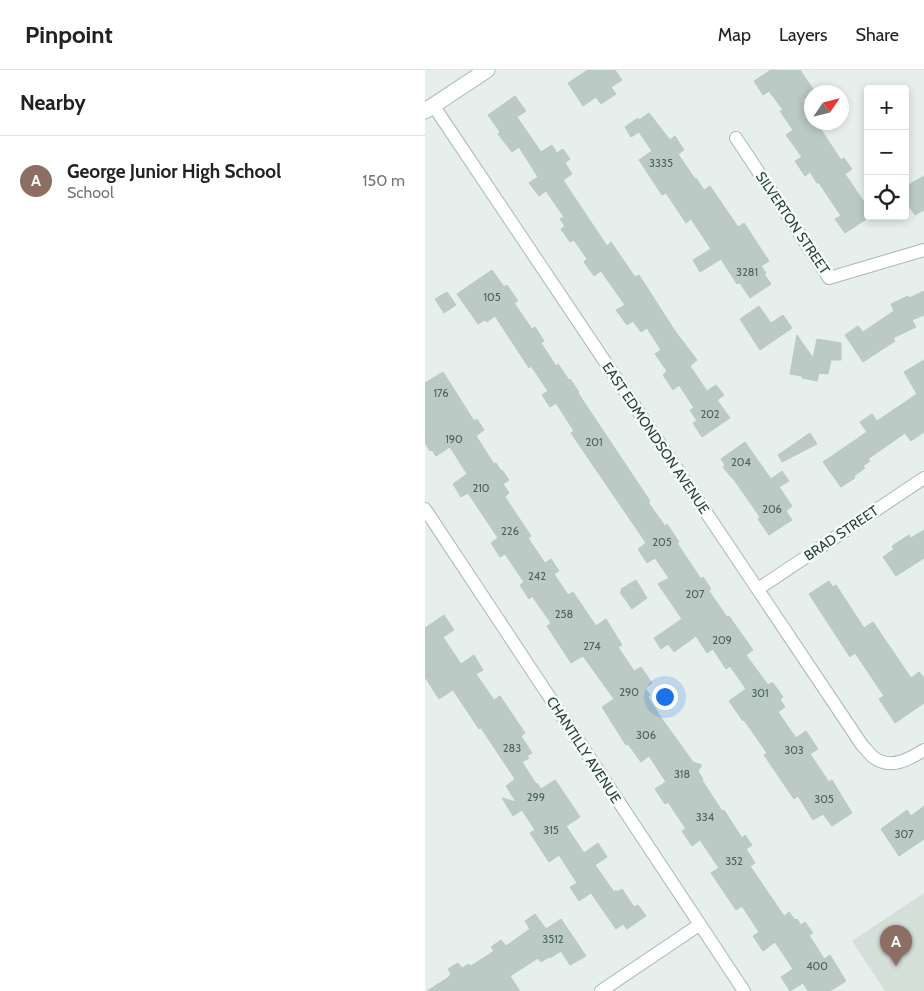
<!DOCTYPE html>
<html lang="en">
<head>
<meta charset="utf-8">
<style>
  :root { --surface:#fff; --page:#f2f2f2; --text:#222; --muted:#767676; --line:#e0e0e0; --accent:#804e3d }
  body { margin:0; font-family:Cabin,sans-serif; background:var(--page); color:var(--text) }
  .controls { position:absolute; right:15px; top:15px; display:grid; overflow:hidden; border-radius:5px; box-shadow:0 2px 8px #0003 }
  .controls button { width:45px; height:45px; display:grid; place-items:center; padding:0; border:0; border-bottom:1px solid var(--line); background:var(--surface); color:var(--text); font:25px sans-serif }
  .compass { position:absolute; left:379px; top:15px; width:45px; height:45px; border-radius:50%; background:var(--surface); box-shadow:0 2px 8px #0003; rotate:55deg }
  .you { position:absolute; left:239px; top:626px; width:18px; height:18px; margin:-12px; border:4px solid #fff; border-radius:50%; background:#1a73e8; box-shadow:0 0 0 8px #1a73e833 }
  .badge { display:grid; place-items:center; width:32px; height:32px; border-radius:50%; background:var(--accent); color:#fff; font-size:16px; font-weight:700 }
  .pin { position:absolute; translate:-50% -41px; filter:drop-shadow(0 1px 2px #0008) }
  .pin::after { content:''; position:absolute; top:26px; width:18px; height:15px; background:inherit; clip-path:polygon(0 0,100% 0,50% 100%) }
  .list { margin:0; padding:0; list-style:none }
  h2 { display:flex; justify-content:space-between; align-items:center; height:65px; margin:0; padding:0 20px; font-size:21px }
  h2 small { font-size:16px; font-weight:400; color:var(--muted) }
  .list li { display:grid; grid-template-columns:32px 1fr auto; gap:15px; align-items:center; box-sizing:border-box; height:90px; padding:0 20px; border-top:1px solid var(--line) }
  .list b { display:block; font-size:19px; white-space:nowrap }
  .list p { margin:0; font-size:16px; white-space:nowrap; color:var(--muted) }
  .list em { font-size:16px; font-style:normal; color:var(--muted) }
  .icon { flex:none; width:28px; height:28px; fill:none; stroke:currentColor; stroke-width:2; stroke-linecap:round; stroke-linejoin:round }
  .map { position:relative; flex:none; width:499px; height:921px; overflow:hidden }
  header { display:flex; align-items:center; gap:30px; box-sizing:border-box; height:70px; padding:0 25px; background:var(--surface); border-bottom:1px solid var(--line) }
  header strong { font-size:24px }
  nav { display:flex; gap:28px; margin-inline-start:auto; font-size:18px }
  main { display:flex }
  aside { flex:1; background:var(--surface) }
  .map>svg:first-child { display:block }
  .built { fill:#d4dfda }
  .building { fill:#bbcac4; stroke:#b8c9c2 }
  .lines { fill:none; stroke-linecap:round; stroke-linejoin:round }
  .street-casing { stroke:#a8b8b2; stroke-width:14 }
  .secondary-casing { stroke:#a4bbb3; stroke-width:17 }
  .street { stroke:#fff; stroke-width:12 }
  .secondary { stroke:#fff; stroke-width:15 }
  .labels { text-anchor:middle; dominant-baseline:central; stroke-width:5; stroke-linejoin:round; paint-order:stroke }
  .number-label { font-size:11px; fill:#4a645c }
  .street-label { font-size:14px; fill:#24423a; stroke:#f7fbf9 }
</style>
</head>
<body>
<header>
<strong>Pinpoint</strong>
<nav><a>Map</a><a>Layers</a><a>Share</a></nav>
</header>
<main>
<aside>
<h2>Nearby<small></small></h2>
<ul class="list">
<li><span class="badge" style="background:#8d6e63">A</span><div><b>George Junior High School</b><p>School</p></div><em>150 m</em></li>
</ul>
</aside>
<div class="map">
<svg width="499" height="921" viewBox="0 0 499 921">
  <rect width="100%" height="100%" fill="#e6efeb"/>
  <polygon class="built" points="499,823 499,921 460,921 427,871"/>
  <g class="building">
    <polygon points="163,0 190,0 197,10 186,17 191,24 176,34 171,27 158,36 143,13"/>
    <polygon points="346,0 375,0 390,22 386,22 386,24 378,30 386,43 386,52 391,52 416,90 419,88 427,99 420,104 443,138 443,146 446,146 420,163 410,149 416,146 394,113 392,113 385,102 380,106 370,91 377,87 361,65 368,60 355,41 358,40 344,21 338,25 329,11"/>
    <polygon points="90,26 101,41 92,47 116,82 127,75 132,83 138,79 145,89 140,93 147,104 138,110 182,176 186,172 210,207 214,205 250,261 272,290 265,296 282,321 291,315 299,325 292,330 305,348 277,367 268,353 272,351 265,340 269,338 254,315 248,320 238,305 242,301 230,284 236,280 222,258 216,262 208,251 202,255 191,240 200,235 176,201 169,206 159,192 162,189 149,170 145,172 136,159 140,156 135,149 139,147 121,121 114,126 104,113 113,107 94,77 87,82 73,64 75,62 63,45"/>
    <polygon points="224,43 245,70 250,66 259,80 253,84 270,109 271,108 279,120 285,116 313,157 319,153 344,191 336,196 341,203 339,204 346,214 325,228 315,213 312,214 296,189 275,202 268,190 286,179 266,149 261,153 241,123 237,125 214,90 227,81 214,62 206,67 200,57 213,48 214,50"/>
    <polygon points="499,106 499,140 490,145 480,129 480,117"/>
    <polygon points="67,200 79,217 82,215 93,231 89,233 107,259 110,257 119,271 116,273 131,296 133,294 144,310 145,309 154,322 153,323 225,431 223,432 240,456 242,454 254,472 252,473 276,509 278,507 286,519 284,521 302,547 304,546 328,580 321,585 343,615 346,613 348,613 358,627 355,629 360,637 353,642 371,668 381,661 393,679 385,684 404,712 407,710 427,743 407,756 398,744 388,750 373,726 369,729 339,685 342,683 319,650 318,651 304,631 321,619 305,596 301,599 288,579 282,583 271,566 249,582 243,574 236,579 229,568 257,549 233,514 244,508 230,488 222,493 213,479 221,473 146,363 149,361 131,333 125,337 117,325 123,321 106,296 104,298 70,246 62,252 60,250 53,254 32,224"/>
    <polygon points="499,221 499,245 487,250 491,257 468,268 470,271 438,292 420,265 433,256 438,262 469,241 466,234 483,226 484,228"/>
    <polygon points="22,222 31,235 19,243 10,229"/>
    <polygon points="334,236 346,253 358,245 367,258 335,280 315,249"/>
    <polygon points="372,265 388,288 392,269 416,273 416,290 406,290 403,304 394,303 392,311 377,308 377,306 365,304"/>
    <polygon points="499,290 499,362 486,371 480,363 443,389 445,391 438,396 440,398 429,406 430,408 416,417 398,392 442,362 435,352 447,344 452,351 492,324 479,302"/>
    <polygon points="18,302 49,351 52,349 59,360 51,366 69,394 71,393 76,401 77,400 84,410 78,414 84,423 80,427 106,466 103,468 120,493 126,489 134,501 129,504 143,525 148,522 171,556 181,549 197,575 193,577 209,601 216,597 227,613 220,618 225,625 223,627 235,646 268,692 277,695 273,701 278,709 277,710 297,741 299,740 317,768 320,765 327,775 321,779 330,793 325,796 359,846 364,842 370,850 372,849 376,855 380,852 388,863 384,865 399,889 405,885 421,911 405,921 383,921 378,913 365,921 356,907 368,899 350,872 338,881 328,866 334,862 317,836 311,840 286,803 294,798 275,770 267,776 257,761 261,759 243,732 240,734 230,719 241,712 224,686 216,692 203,674 201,675 177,637 189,629 158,586 146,593 122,556 126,553 107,526 104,529 95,515 99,512 80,484 75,487 66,473 73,468 43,423 36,427 28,414 42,404 25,377 11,386 7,380 5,381 0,373 0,313"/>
    <polygon points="385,363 392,374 357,392 353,385"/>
    <polygon points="320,372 346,409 357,401 364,411 354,417 367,436 361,441 367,450 344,465 333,449 335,447 307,407 306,407 298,397 300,395 296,389"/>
    <polygon points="499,460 499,488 471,506 458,487 469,479 467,476 484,465 486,468"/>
    <polygon points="211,510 222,528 207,539 195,522 197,521 196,519"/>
    <polygon points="404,511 408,517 411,515 439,558 448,552 486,608 494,602 499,608 499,633 470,653 454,629 459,626 430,583 425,587 384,524"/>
    <polygon points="19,545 29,560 18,567 36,594 49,585 58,600 51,604 69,630 75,626 100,663 96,666 107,683 102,686 104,688 97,692 111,714 112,713 116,719 130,710 135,717 155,747 141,756 159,783 173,773 182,787 170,795 189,822 191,820 192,822 197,819 209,837 213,835 221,846 202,859 198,854 191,859 166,823 154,831 145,817 152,813 134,785 124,792 105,763 110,760 97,740 88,746 77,728 91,732 81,716 90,709 56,658 54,659 28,620 14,629 0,607 0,558"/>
    <polygon points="499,736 499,769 474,786 456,759 482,740 486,746"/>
    <polygon points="110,844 121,859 136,849 161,886 145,895 136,881 125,888 124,887 116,892 113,888 85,906 95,921 2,921 24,907 24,906 26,904 23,899 33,893 37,898 44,894 46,896 69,881 66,877 76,870 81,876 105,859 100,851"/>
  </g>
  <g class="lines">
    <defs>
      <g id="street">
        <path d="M 8,35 L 437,675 C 441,679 444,683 448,687 C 465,700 483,690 499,680"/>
        <polyline points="311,68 404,208 499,180"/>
        <polyline points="0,439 319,921"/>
        <polyline points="333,519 499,408"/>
        <polyline points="176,921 274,855"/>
      </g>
      <polyline id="secondary" points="0,41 62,0"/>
    </defs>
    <use href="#street" class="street-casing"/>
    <use href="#secondary" class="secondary-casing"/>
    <use href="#street" class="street"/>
    <use href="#secondary" class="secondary"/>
  </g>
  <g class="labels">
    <g class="number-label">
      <text x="236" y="93">3335</text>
      <text x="322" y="202">3281</text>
      <text x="67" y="227">105</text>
      <text x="16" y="323">176</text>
      <text x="285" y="344">202</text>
      <text x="29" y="369">190</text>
      <text x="169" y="372">201</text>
      <text x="316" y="392">204</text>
      <text x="56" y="418">210</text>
      <text x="347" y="439">206</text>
      <text x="85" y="461">226</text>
      <text x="237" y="472">205</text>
      <text x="112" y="506">242</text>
      <text x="270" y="524">207</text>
      <text x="139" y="544">258</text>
      <text x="297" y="570">209</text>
      <text x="167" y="576">274</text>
      <text x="204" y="622">290</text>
      <text x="335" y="623">301</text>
      <text x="221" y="665">306</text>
      <text x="87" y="678">283</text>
      <text x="369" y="680">303</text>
      <text x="257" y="704">318</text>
      <text x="111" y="727">299</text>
      <text x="399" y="729">305</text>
      <text x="280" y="747">334</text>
      <text x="126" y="760">315</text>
      <text x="479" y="764">307</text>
      <text x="309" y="791">352</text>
      <text x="128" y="869">3512</text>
      <text x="392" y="896">400</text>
    </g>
    <g class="street-label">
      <text transform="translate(368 153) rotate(56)">SILVERTON STREET</text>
      <text transform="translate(231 368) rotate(56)">EAST EDMONDSON AVENUE</text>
      <text transform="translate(416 463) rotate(-34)">BRAD STREET</text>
      <text transform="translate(159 680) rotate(57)">CHANTILLY AVENUE</text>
    </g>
  </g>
</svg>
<div class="controls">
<button>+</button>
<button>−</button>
<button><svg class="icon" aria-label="locate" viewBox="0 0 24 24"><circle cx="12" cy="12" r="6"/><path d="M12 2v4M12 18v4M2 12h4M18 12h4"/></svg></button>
</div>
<svg class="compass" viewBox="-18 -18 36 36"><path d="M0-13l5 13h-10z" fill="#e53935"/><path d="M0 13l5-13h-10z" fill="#767676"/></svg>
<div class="you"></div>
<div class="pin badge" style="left:471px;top:896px;background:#8d6e63">A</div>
</div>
</main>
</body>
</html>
